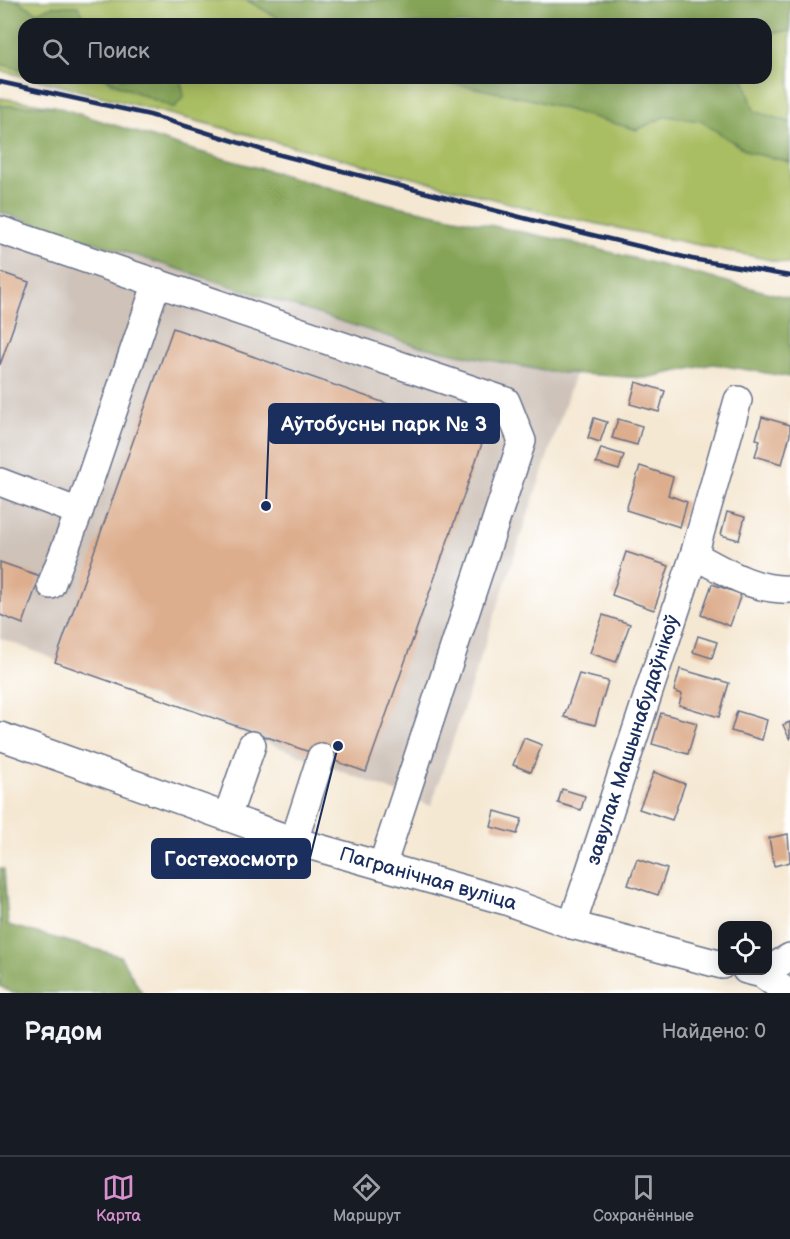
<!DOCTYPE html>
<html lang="ru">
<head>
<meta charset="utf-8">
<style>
  :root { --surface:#171b24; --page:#20242c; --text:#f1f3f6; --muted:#9ea1a6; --line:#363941; --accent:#d690ce }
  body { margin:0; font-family:"Balsamiq Sans",sans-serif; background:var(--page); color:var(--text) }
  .controls { position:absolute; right:18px; bottom:18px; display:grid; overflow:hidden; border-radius:12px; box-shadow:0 3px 15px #0003 }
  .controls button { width:54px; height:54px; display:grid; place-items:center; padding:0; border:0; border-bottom:2px solid var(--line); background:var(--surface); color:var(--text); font:30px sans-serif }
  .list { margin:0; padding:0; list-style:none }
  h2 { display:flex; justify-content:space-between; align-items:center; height:78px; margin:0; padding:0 24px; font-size:26px }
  h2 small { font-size:20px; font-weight:400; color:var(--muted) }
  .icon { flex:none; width:33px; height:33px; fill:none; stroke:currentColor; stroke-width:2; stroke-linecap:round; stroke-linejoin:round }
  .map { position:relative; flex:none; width:790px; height:993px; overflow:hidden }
  .search { position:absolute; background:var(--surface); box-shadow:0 3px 15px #0003; left:18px; right:18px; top:18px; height:66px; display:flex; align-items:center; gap:15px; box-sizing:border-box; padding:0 21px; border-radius:18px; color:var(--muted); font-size:22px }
  .sheet { height:162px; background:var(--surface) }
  nav { display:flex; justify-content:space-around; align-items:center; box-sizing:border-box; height:84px; border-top:2px solid var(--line); background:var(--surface); font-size:16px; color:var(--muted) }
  nav a { display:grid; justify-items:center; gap:3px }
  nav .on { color:var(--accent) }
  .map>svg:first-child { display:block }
  .industrial { fill:#cec2b9 }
  .green { fill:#a9bd62; stroke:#627660; stroke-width:1.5 }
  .forest { fill:#86a458; stroke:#506a5b; stroke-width:1.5 }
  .building { fill:#ddae8e }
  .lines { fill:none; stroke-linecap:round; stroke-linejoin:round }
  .minor-casing { stroke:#677087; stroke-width:30 }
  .minor { stroke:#fff; stroke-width:27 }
  .rail { stroke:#1b2f5e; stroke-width:4.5 }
  .labels { text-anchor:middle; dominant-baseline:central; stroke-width:4.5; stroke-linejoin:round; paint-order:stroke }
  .street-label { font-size:20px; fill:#1b2f5e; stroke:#fff }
  .leader { fill:none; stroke:#1b2f5e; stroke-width:2 }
  .callout-dot { fill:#1b2f5e; stroke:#fff; stroke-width:2 }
  .callout { fill:#1b2f5e; stroke:#1b2f5e; stroke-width:2 }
  .callout-label { font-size:21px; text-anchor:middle; font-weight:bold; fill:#fff }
</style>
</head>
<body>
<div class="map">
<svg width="790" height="993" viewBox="0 0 790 993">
  <rect width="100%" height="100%" fill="#fff"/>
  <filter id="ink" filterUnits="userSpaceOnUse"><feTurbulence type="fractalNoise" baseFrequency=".0167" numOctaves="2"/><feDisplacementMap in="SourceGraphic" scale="12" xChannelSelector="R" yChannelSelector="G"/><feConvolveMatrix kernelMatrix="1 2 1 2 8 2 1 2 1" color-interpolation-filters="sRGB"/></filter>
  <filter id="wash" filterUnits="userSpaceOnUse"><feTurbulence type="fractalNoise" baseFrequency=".008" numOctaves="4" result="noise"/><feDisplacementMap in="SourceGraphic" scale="24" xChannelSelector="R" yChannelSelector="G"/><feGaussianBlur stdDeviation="1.35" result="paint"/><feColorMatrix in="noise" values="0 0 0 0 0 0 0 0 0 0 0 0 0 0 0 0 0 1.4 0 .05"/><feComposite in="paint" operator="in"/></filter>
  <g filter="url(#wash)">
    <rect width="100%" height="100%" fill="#f5e8d3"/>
    <polygon class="industrial" points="0,209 575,374 431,806 0,638"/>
    <g class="green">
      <polygon points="0,0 790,0 790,264 555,215 32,78 766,78 766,24 24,24 24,76 0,71"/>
      <polygon points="0,98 54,106 0,106"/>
    </g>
    <g class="forest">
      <polygon points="0,0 16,0 37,12 53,6 78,6 86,21 96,24 24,24 24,70 0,64"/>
      <polygon points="246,0 790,0 790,31 766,33 766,24 289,24"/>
      <polygon points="106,78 179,78 181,81 184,96 174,108 111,82"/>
      <polygon points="426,78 744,78 754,111 790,122 790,162 748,152 701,121 666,116 637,130 534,100"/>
      <polygon points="0,106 54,106 193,150 389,204 570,242 790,298 790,377 713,364 645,378 550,372 418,346 0,212"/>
      <polygon points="0,868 4,869 8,925 120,956 142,993 12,993 0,986"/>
    </g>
    <g id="blocks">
      <g class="building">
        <polygon points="0,272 29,282 0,365"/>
        <polygon points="173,328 484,438 366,772 55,662"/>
        <polygon points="636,382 665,391 659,412 630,404"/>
        <polygon points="762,417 790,425 790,435 782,464 755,456 760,440 756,439"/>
        <polygon points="594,418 607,422 600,442 588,438"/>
        <polygon points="618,419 642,426 637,445 612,438"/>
        <polygon points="601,448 624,455 619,470 596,463"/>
        <polygon points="640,466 673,477 668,495 687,502 680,527 626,510"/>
        <polygon points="727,512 745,517 739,540 721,535"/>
        <polygon points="626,552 669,566 654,610 612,595"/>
        <polygon points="0,562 40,576 23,624 0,615"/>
        <polygon points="712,584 741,594 730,626 701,615"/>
        <polygon points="603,615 630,624 616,662 590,653"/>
        <polygon points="698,636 717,642 712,658 693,652"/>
        <polygon points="680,669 729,683 719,717 679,705 682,694 674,691"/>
        <polygon points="579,674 608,681 595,725 564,717"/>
        <polygon points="737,711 767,720 762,740 731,731"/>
        <polygon points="661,713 697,723 688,754 652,744"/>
        <polygon points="790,722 790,740 783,725"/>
        <polygon points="524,738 542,745 531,772 513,765"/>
        <polygon points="654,772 685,784 672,820 639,809"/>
        <polygon points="562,789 585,796 581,810 558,803"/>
        <polygon points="495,811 522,819 517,834 491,827"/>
        <polygon points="788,834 790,862 774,866 769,838"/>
        <polygon points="637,859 667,869 658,895 628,885"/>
      </g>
    </g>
  </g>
  <g filter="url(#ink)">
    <use href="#blocks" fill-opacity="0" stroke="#677087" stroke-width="1.5"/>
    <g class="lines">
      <defs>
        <g id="minor">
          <polyline points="0,230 506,401 522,441 382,866"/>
          <polyline points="0,482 79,512 157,282"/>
          <path d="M 694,555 C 724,571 755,591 790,589"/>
          <polyline points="51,585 79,512"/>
          <polyline points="0,736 294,841 506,901 572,925 722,965"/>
          <polyline points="227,817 252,745"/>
          <polyline points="294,841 321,757"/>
          <polyline points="572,925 694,555 738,400"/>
          <polyline points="746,970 762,974 788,993"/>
          <polyline points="768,970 790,957"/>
        </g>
      </defs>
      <use href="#minor" class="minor-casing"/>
      <use href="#minor" class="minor"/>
      <polyline class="rail" points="0,82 150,115 269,152 551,225 692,259 790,276"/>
    </g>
  </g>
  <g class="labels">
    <g class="street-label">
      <text transform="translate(633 740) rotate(-72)">завулак Машынабудаўнікоў</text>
      <text transform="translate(428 879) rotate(16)">Пагранічная вуліца</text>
    </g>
  </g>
  <path class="leader" d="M266 506L269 424M338 746L310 858"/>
  <g class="callout-dot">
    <circle cx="266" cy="506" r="6"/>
    <circle cx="338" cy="746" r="6"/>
  </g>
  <g class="callout">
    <rect x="269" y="404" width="230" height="39" rx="6"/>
    <rect x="152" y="839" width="158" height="39" rx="6"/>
  </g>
  <g class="callout-label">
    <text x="384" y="431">Аўтобусны парк № 3</text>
    <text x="231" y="866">Гостехосмотр</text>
  </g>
</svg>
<div class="controls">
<button><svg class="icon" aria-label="locate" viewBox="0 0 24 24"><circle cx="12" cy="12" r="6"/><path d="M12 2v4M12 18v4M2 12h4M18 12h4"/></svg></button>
</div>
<div class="search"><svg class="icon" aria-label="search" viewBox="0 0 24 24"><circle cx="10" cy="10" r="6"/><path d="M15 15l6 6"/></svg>Поиск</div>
</div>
<section class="sheet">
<h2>Рядом<small>Найдено: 0</small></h2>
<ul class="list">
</ul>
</section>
<nav>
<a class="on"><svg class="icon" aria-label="map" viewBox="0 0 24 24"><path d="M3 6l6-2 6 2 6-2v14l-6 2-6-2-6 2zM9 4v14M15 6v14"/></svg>Карта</a>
<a><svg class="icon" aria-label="directions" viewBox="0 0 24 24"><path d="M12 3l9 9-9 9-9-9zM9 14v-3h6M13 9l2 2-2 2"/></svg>Маршрут</a>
<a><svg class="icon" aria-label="saved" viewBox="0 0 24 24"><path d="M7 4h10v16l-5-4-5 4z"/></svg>Сохранённые</a>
</nav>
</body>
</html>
